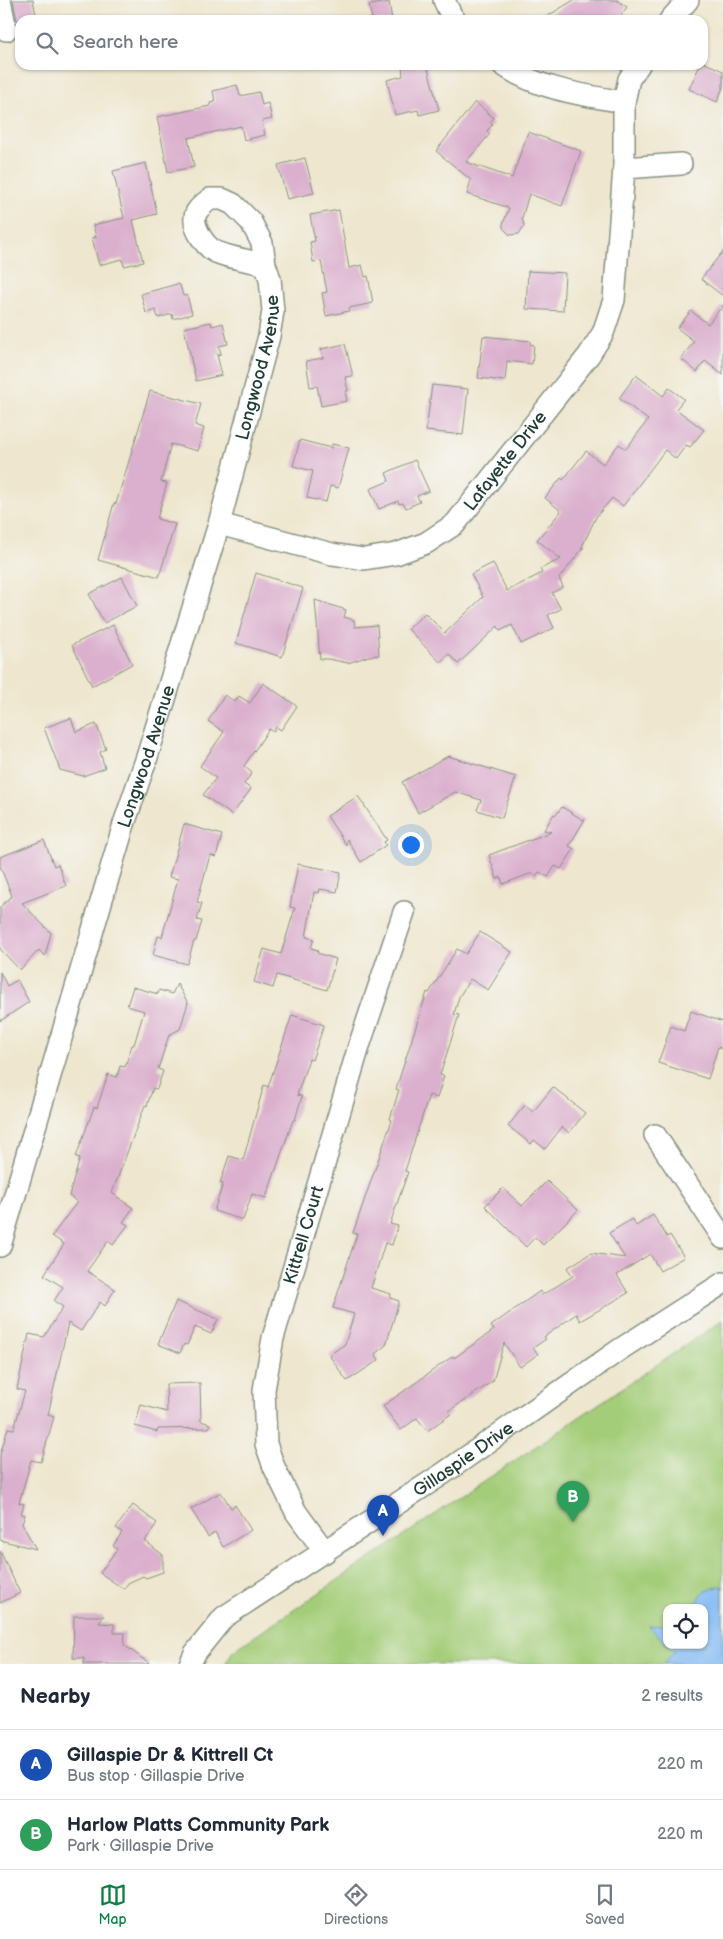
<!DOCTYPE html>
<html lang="en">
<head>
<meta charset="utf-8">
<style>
  :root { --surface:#fff; --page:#f2f2f3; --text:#1f2937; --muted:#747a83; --line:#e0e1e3; --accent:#0b8043 }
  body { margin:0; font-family:"Balsamiq Sans",sans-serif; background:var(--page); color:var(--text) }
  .controls { position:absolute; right:15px; bottom:15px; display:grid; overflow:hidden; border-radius:10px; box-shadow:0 1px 4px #0004 }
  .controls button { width:45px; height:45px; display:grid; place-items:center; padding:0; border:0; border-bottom:1px solid var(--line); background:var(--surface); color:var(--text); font:25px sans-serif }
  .you { position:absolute; left:410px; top:844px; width:18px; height:18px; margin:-12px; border:4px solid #fff; border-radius:50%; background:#1a73e8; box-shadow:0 0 0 8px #1a73e833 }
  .badge { display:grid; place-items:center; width:32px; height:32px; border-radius:50%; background:var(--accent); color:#fff; font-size:16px; font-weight:700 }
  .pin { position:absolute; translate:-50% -41px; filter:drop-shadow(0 1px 2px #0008) }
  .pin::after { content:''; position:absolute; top:26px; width:18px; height:15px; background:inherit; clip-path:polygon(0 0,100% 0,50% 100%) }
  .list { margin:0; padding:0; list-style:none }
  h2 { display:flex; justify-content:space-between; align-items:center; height:65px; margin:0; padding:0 20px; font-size:21px }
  h2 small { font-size:16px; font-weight:400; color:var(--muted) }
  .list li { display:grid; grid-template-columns:32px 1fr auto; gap:15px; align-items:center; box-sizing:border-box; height:70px; padding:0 20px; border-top:1px solid var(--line) }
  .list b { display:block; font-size:19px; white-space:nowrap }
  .list p { margin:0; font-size:16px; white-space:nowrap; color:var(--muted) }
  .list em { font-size:16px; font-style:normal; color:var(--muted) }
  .icon { flex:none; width:28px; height:28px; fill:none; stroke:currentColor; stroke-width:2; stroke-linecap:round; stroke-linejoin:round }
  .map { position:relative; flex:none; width:723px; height:1664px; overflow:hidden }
  .search { position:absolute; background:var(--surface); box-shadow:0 1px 4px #0004; left:15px; right:15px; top:15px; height:55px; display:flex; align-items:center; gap:12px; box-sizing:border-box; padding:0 18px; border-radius:15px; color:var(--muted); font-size:19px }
  .sheet { height:205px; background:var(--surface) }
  nav { display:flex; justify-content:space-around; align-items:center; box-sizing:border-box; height:70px; border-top:1px solid var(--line); background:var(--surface); font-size:14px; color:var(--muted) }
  nav a { display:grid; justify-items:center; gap:2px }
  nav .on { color:var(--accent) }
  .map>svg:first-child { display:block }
  .green { fill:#a4cd79; stroke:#628556; fill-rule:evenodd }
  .water { fill:#84bcf4; stroke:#527c94 }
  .building { fill:#dbb0ce }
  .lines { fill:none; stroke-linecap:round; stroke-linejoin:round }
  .minor-casing { stroke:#869281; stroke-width:24 }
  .minor { stroke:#fff; stroke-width:21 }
  .labels { text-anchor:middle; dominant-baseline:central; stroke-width:4; stroke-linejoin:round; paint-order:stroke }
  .street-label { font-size:18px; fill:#1f3d34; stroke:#f6f6f2 }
</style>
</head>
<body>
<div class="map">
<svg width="723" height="1664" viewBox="0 0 723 1664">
  <rect width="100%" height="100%" fill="#f6f6f2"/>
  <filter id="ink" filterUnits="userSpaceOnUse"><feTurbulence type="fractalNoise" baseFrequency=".02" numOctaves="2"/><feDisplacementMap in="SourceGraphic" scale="10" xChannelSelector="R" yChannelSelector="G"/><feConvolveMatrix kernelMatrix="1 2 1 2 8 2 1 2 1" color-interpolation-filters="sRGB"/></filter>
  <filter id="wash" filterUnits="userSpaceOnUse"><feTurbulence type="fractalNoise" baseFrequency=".0096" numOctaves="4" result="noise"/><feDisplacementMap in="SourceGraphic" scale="20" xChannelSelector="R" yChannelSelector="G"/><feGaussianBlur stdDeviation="1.12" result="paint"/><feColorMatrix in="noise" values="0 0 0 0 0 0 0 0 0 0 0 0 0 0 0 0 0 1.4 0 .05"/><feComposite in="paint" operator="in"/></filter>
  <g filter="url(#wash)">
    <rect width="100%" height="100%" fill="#eee6ce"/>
    <path class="green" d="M 723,1320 L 723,1664 L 225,1664 L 233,1651 ZM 667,1608 L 704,1608 L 704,1645 L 667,1645 Z"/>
    <g class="water">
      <polygon points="720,1586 723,1587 723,1664 663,1664 674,1652 667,1645 704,1645 704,1608 696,1608 695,1606 703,1592"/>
      <polygon points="667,1625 667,1645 649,1626"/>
    </g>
    <g id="blocks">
      <g class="building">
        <polygon points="13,0 33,0 37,20 17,20"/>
        <polygon points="574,0 617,0 627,7 618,20 541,20"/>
        <polygon points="389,2 392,20 372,20 369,5"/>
        <polygon points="703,62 723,71 723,87 717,102 689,89 700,65 703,65"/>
        <polygon points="411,65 427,65 439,110 419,115 418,110 395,115 387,80 403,76 402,67"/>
        <polygon points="237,85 240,96 259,92 262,105 268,103 272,119 262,121 265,135 244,140 241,126 188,138 194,167 168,172 157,117 210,106 210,103 215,102 213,91"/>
        <polygon points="475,102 494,118 490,122 493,124 487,131 490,134 466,162 512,178 528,132 581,151 562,206 529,194 522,218 524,226 519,234 510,235 503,228 503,224 509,208 467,194 471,180 436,151"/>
        <polygon points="305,158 314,193 287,199 278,165"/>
        <polygon points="146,163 157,214 133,220 143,262 124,266 122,259 99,265 92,238 96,237 93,225 124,218 113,171"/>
        <polygon points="339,210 349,268 362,265 365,277 368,276 373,303 349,308 349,311 326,316 322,293 327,292 321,261 313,262 310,242 315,241 310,215"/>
        <polygon points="723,251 723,296 701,279"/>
        <polygon points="528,271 565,273 563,311 526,309"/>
        <polygon points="177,284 180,285 183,296 187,295 192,314 173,319 172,314 158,318 156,310 146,313 141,294"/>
        <polygon points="723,305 723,375 705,361 697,372 681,359 694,341 677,328 691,311 708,324"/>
        <polygon points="211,322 212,326 223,323 228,344 219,346 221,354 217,355 222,375 196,381 184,328"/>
        <polygon points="483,336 530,341 530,344 534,345 532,364 507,361 505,381 478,378"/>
        <polygon points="345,344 353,376 345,377 348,391 345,391 347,401 321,406 317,386 310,387 306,361 323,358 321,349"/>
        <polygon points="636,375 663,396 669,388 684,399 676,409 704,430 690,447 686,445 676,459 665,450 623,506 612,498 596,517 581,549 584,547 559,578 563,587 552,593 561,609 548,615 554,628 521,644 512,625 500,631 498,626 458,664 449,654 440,662 408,629 425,613 445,633 483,597 471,574 493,563 507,591 542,573 540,569 561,559 537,540 561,511 545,498 561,478 563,480 586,451 603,464 619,444 626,449 648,420 619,398"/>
        <polygon points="432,385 468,389 463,435 426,431"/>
        <polygon points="150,391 201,404 195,425 204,428 198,451 171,444 161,482 167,483 157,519 175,524 159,577 98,560 114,503 116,504"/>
        <polygon points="300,440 331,448 332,444 349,448 338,488 330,486 326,502 307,498 313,471 293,466"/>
        <polygon points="415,460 429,491 417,496 420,502 406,508 403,503 399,504 398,501 379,509 370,489 389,481 386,473"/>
        <polygon points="256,573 303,588 282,657 236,643"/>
        <polygon points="122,577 137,606 104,623 89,594"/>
        <polygon points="315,600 346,610 344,617 354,620 355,627 377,625 379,655 369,656 348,663 328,659 320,659"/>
        <polygon points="113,625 132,664 92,686 72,645"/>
        <polygon points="263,683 297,706 281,730 276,727 273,732 269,729 244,766 252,773 244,784 251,789 232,815 203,795 216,778 200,766 224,732 208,721 225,695 235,702 239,696 250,703"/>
        <polygon points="71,718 76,732 96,724 106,749 100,752 105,768 83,776 60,770 44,728"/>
        <polygon points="448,756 516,777 502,818 477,810 481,800 455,792 418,813 402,782"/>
        <polygon points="358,796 387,840 384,842 386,845 361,862 347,839 346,845 327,816"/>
        <polygon points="562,807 583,820 585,819 569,846 574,849 561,869 555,866 548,877 539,872 536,876 532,873 503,884 501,877 497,879 489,855 529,840 531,841 532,839 551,832 544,830 554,814 556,815"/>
        <polygon points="184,824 222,835 216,857 210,855 197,902 202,903 197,920 202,921 196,941 194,941 187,964 153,955 158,936 162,937 178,879 169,877"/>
        <polygon points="44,840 54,866 58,864 66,886 22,903 51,933 45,956 39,950 20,970 0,949 0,907 12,896 0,866 0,857"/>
        <polygon points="298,864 341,872 337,892 320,889 319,893 314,892 306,937 314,939 311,948 318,950 317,953 336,959 327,990 277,975 273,988 254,982 264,949 281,954 295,908 290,907"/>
        <polygon points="480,932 512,952 488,990 470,979 459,997 454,1014 459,1015 440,1075 444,1076 437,1098 429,1095 405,1171 408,1172 390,1224 398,1226 392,1245 385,1243 371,1288 391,1294 390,1298 399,1301 386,1345 375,1354 379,1360 347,1381 329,1355 345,1344 354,1314 333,1308 357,1234 353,1233 392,1120 390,1119 399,1090 396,1089 427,992 429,993 457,949 466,954"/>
        <polygon points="0,972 7,986 17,980 29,1002 0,1021"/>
        <polygon points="177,984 188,1003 180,1029 169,1035 158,1069 163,1071 157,1089 153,1088 147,1106 145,1105 112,1193 133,1208 123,1222 128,1225 113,1245 108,1241 87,1271 115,1289 105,1306 100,1302 81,1331 68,1323 48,1415 54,1417 41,1462 31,1460 19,1503 24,1504 21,1514 25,1515 22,1524 36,1549 0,1540 0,1455 8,1428 14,1429 25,1391 17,1389 29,1334 44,1337 63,1307 54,1301 63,1287 44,1275 64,1244 52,1236 77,1202 69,1196 80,1158 76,1157 94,1107 97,1108 108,1074 117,1077 120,1066 125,1067 132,1045 134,1045 144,1011 127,1006 133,987 158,994 159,990 172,994"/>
        <polygon points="691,1011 723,1022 723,1049 718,1047 708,1079 658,1063 671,1026 684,1031"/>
        <polygon points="292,1015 324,1025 312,1060 309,1059 297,1095 302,1096 295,1120 293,1120 266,1198 252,1194 243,1220 214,1211 223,1184 220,1183 229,1156 243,1160 264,1085 268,1087"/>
        <polygon points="553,1087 585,1113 569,1133 562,1127 545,1149 534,1140 531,1144 508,1126 525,1105 533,1112"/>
        <polygon points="547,1181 578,1210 543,1245 535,1237 526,1247 485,1206 503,1188 522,1206"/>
        <polygon points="653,1215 667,1237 670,1235 684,1257 660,1271 650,1254 617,1275 628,1293 580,1321 576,1314 544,1337 546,1339 533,1348 538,1354 520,1367 504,1343 493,1381 449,1411 451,1414 427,1431 417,1418 401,1430 383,1406 453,1356 454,1358 494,1330 491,1326 540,1291 542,1295 573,1276 567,1268 591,1253 625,1258 609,1233 632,1219 636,1226"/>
        <polygon points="176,1301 218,1319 211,1334 195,1327 187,1345 184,1344 180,1353 158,1344"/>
        <polygon points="200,1383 201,1421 210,1424 209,1428 158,1429 157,1432 135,1426 141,1405 167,1412 166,1384"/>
        <polygon points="221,1492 231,1508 235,1505 251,1530 223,1547 215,1532 208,1537 191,1509"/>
        <polygon points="133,1505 157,1523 145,1541 163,1555 163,1572 146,1578 143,1576 128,1583 124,1589 100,1573 117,1549 113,1546 122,1532 116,1528"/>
        <polygon points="0,1551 20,1593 0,1603"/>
        <polygon points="74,1616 104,1616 99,1623 114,1624 114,1633 125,1633 124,1645 150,1664 84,1664 84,1658 73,1658"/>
      </g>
    </g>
  </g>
  <g filter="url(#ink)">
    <use href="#blocks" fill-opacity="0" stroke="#869281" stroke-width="1"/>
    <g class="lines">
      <defs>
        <g id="minor">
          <polyline points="0,0 6,30"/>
          <polyline points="444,0 451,15 455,20"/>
          <polyline points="670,20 688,0"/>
          <path d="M 503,65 C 537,89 583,95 624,102"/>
          <polyline points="624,168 681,164"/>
          <path id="s1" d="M 219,524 L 332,554 L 364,559 L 396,554 L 426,543 L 455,524 L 589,355 L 603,333 L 614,300 L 624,168 L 624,102 L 629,79 L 639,65"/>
          <polyline points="655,1135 723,1238"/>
          <path id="s2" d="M 0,1246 L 124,824 L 147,757 L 219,524 L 269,336 L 273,311 L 270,279 L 265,264 L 262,243 L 251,222 L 233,204 L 222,199 L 210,199 C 206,202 201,206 198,210 C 188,222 204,246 216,252 C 231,258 249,261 265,264"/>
          <path id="s3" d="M 325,1552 L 296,1512 L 274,1467 L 266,1444 L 264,1390 L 273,1338 L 359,1046 L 404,912"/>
          <path id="s4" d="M 190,1664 L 195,1653 L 224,1617 L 444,1473 L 619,1350 L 723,1283"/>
        </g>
      </defs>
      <use href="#minor" class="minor-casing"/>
      <use href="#minor" class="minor"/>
    </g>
  </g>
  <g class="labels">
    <g class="street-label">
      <text stroke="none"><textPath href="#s2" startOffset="916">Longwood Avenue</textPath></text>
      <text stroke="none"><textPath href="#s1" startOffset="329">Lafayette Drive</textPath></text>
      <text stroke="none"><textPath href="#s2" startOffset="511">Longwood Avenue</textPath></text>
      <text stroke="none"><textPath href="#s3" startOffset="338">Kittrell Court</textPath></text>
      <text stroke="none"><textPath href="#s4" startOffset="345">Gillaspie Drive</textPath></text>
    </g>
  </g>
</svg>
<div class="controls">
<button><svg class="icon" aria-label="locate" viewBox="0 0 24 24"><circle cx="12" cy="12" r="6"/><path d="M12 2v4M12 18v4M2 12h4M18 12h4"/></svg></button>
</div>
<div class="you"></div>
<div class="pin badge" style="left:383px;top:1536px;background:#1a4fb4">A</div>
<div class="pin badge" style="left:573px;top:1522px;background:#2e9e5b">B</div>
<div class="search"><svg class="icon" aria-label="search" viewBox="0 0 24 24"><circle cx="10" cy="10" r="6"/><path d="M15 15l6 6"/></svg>Search here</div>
</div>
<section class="sheet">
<h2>Nearby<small>2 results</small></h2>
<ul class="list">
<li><span class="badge" style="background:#1a4fb4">A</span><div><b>Gillaspie Dr &amp; Kittrell Ct</b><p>Bus stop · Gillaspie Drive</p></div><em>220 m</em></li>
<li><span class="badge" style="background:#2e9e5b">B</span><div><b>Harlow Platts Community Park</b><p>Park · Gillaspie Drive</p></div><em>220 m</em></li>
</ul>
</section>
<nav>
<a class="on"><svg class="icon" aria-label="map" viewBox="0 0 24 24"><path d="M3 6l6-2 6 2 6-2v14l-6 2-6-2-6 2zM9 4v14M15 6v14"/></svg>Map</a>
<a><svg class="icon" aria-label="directions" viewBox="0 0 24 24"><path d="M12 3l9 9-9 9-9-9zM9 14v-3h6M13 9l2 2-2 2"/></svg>Directions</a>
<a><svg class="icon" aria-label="saved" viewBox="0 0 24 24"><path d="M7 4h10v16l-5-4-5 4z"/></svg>Saved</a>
</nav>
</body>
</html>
